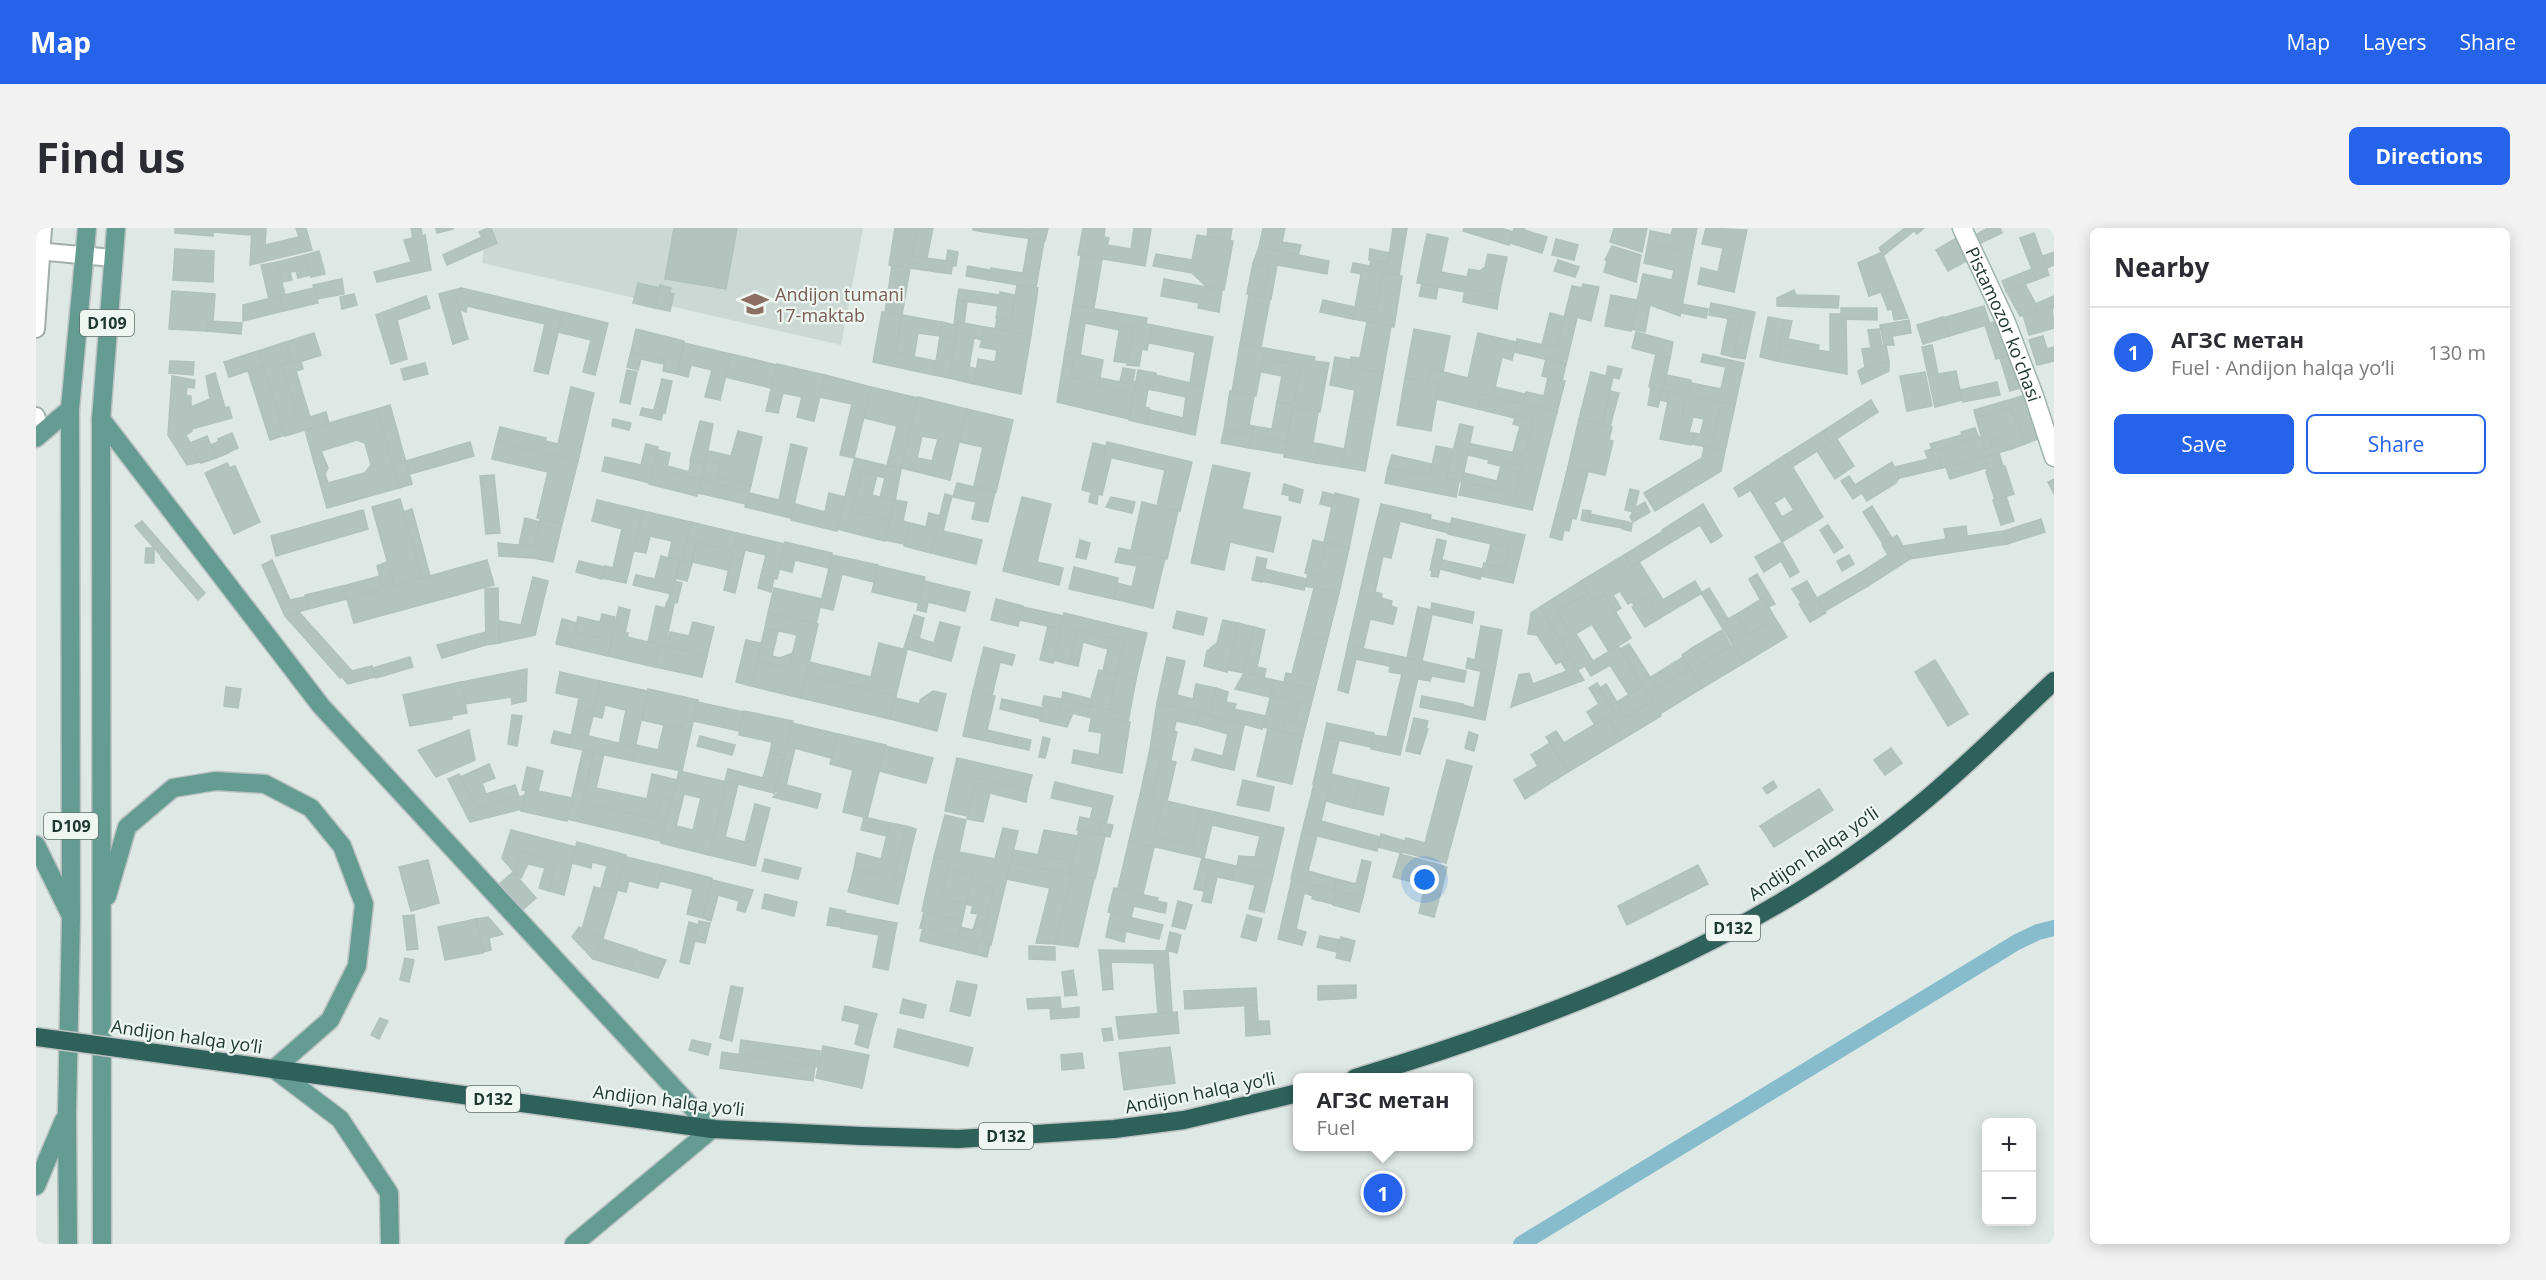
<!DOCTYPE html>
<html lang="en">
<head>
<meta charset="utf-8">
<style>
  :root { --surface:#fff; --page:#f2f2f3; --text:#2b2b33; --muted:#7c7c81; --line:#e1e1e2; --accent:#2563eb }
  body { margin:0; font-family:"Open Sans",sans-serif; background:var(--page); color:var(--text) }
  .controls { position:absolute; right:18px; bottom:18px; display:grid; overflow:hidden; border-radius:9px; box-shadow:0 3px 15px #0003 }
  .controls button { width:54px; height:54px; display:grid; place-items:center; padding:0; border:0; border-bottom:2px solid var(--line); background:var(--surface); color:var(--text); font:30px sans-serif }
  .you { position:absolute; left:1389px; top:652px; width:21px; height:21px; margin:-15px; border:4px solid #fff; border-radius:50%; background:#1a73e8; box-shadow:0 0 0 9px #1a73e833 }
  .badge { display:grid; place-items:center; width:39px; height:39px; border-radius:50%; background:var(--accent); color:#fff; font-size:20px; font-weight:700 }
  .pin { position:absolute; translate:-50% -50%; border:3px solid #fff; box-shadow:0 2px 6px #0006 }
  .popup { position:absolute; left:1257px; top:845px; width:180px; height:78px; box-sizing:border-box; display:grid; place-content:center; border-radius:9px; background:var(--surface); filter:drop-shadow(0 2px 4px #0005); font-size:20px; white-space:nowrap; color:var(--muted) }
  .popup b { font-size:22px; color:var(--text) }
  .popup::after { content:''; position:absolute; left:50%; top:100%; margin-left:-12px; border:12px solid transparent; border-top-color:var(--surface) }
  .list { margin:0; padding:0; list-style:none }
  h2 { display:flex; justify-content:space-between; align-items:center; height:78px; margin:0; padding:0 24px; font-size:26px }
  h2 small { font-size:20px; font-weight:400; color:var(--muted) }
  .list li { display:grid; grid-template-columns:39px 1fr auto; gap:18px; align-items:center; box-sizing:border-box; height:90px; padding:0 24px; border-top:2px solid var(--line) }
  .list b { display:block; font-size:22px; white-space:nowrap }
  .list p { margin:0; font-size:20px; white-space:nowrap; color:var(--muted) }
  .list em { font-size:20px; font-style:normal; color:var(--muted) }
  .actions { display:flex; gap:12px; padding:18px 24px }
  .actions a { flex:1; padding:14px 0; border:2px solid var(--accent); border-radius:9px; text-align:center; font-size:21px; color:var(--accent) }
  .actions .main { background:var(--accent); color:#fff }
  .map { position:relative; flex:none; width:2018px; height:1016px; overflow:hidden; border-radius:9px }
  header { display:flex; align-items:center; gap:36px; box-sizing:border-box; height:84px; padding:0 30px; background:var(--accent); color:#fff }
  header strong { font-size:28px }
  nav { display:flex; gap:33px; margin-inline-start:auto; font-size:21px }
  .intro { display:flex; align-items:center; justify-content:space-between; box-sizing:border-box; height:144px; padding:0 36px }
  h1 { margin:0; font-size:42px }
  .button { padding:15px 27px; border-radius:9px; background:var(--accent); color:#fff; font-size:21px; font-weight:700 }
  main { display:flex; gap:36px; padding:0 36px }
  aside { flex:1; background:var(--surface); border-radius:9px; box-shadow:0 3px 15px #0003 }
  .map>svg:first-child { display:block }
  .built { fill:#ccd8d3 }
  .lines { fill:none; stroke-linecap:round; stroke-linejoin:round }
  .canal { stroke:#87bccc; stroke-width:16 }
  .building { fill:#b3c3be; stroke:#b1c1bc; stroke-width:1.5; fill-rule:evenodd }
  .street-casing { stroke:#a1afab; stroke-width:20 }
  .secondary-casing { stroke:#9eb4ad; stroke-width:21 }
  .primary-casing { stroke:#bcc3c2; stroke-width:21 }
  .highway-casing { stroke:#bcc3c2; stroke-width:21 }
  .street { stroke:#fff; stroke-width:16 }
  .secondary { stroke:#fff; stroke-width:18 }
  .primary { stroke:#649c92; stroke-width:18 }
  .highway { stroke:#2e615a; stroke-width:18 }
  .highway-bridge-casing { stroke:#bcc3c2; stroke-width:21; stroke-linecap:butt }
  .highway-bridge { stroke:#2e615a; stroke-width:18 }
  .labels { text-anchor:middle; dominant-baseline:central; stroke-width:4.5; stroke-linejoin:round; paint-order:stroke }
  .shield { fill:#eef6f2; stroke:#5e706c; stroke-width:1.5 }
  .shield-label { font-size:16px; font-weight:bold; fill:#203732 }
  .education-label { font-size:18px; fill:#785e54; stroke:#eef6f2; text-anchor:start }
  .street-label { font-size:18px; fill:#203732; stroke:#eef6f2 }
</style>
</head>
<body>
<header>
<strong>Map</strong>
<nav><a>Map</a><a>Layers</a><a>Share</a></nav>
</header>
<div class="intro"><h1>Find us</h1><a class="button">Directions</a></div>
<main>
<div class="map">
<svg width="2018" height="1016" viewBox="0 0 2018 1016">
  <rect width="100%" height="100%" fill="#dee8e4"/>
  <polygon class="built" points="451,0 827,0 805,117 446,35"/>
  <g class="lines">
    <polyline class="canal" points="1485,1016 1981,714 2002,704 2018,700"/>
  </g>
  <g class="building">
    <polygon points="139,0 177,0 177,8 139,5"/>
    <polygon points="177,0 216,0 215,7 177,4"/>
    <polygon points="216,0 230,0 229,17 263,9 260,0 270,0 276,22 214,37"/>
    <polygon points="375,0 385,0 386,8 389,7 395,42 341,54 338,44 375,34 368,12 377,10"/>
    <polygon points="400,0 416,0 417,1 401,5"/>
    <polygon points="452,0 455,0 461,15 411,37 407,27 446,9 443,4"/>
    <polygon points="638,0 701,0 690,61 629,51"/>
    <polygon points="859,0 881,0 876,28 917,34 915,46 853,37"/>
    <polygon points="881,0 897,0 891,30 876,28"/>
    <polygon points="937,0 992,1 1012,0 1009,13 937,2"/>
    <polygon points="1047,0 1069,0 1068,9 1073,10 1071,17 1095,21 1098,0 1115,1 1109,38 1042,27"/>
    <polygon points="1172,0 1196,0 1194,13 1171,9"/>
    <polygon points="1227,0 1249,0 1246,14 1265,17 1262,27 1223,19"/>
    <polygon points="1357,0 1371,0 1363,48 1333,43 1335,33 1352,35"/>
    <polygon points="1428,0 1465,0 1477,4 1473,17 1427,3"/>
    <polygon points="1478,0 1489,0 1488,2 1511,9 1506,25 1474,15"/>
    <polygon points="1578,0 1611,0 1606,24 1574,14"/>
    <polygon points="1637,0 1661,0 1656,25 1612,16 1614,3 1635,7"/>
    <polygon points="1670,0 1711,2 1698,64 1662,56 1665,40 1682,44 1687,20 1666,16"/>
    <polygon points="1869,0 1888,0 1881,6 1878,3 1848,27 1843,20"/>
    <polygon points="1952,0 1964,0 1966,5 1945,15 1941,6"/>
    <polygon points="1998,5 2013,47 2000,52 1984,10"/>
    <polygon points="1391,6 1412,10 1405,44 1431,49 1433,41 1444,43 1449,39 1452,26 1471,29 1463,67 1429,61 1429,64 1381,55"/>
    <polygon points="1161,7 1197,13 1188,62 1171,59 1156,45 1117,38 1120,26 1156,32"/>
    <polygon points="1922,9 1934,31 1912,43 1900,22"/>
    <polygon points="993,10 1008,13 1000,60 953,52 955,40 987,45"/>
    <polygon points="1520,11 1542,17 1538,32 1516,27"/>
    <polygon points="1612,16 1656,25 1644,88 1614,77 1609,104 1595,101 1607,46 1636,52 1638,42 1608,35"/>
    <polygon points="1576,18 1605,27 1600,54 1568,44 1571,33 1569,32"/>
    <polygon points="1223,19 1293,33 1291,46 1241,37 1235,71 1227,69 1233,38 1217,35"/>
    <polygon points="139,21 178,23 177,54 137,52"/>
    <polygon points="1334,21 1354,25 1352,35 1333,32"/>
    <polygon points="912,22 922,24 920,38 917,38 917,34 910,33"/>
    <polygon points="283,23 289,46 275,49 269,27"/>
    <polygon points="1846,24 1860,59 1833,68 1822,35"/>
    <polygon points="2018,24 2018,37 2011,40 2007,28"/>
    <polygon points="269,27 275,47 262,50 260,43 254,44 256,52 246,54 241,34"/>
    <polygon points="1045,28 1066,31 1058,80 1037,77"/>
    <polygon points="1522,32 1543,39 1539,49 1518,43"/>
    <polygon points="241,34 249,67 233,71 225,37"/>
    <polygon points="1217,35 1233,38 1227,69 1211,66"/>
    <polygon points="1317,35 1334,38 1333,43 1326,41 1325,46 1315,44"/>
    <polygon points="856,37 874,40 866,87 849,85"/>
    <polygon points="932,38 954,42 953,52 930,48"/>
    <polygon points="1326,41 1347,45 1340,82 1319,79"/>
    <polygon points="1996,41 2000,52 1970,63 1966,53"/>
    <polygon points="1347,45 1366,48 1358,99 1317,91 1319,79 1340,82"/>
    <polygon points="306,51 308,66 281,71 277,57"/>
    <polygon points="1128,51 1186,62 1183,84 1162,80 1163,75 1125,68"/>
    <polygon points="602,55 624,60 619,80 597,75"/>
    <polygon points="1386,56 1402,59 1400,71 1383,68"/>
    <polygon points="1547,56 1563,59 1555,93 1529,86 1536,58 1546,60"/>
    <polygon points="1989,56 2003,82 1984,88 1970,63"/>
    <polygon points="624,57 635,60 634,65 638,66 634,83 619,80"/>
    <polygon points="981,57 1002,60 995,107 959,101 961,91 975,93"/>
    <polygon points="1860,59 1867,77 1852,82 1845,64"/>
    <polygon points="278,60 282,75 247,83 244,68"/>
    <polygon points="425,60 527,84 512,146 498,143 509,96 431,78 430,84 424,82 418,62"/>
    <polygon points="923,61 964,67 964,64 979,67 975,93 960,90 962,78 921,72"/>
    <polygon points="1429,61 1463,67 1461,81 1427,74"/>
    <polygon points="418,62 432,111 417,116 403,66"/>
    <polygon points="1758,62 1760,67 1803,68 1802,80 1741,78 1741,70"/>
    <polygon points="136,63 179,66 177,93 172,93 171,103 133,101"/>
    <polygon points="318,66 321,77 306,81 304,69"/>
    <polygon points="1213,67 1234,71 1225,119 1204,116"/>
    <polygon points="1575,67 1601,72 1595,103 1569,98"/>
    <polygon points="244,68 247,83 207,93 207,77"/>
    <polygon points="390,68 394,80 361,92 371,131 355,136 340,87"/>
    <polygon points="2018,68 2018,80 2016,79 2003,82 1999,76"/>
    <polygon points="921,72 931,74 928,95 922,94 922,98 918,97"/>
    <polygon points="1287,72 1319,79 1317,91 1284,84"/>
    <polygon points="1675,75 1719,84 1709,131 1697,129 1704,93 1673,87"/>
    <polygon points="1646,76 1672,81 1670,90 1645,85"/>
    <polygon points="1037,77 1111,90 1110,96 1116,97 1111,122 1106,121 1103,138 1091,137 1097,100 1084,98 1084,102 1049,95 1044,128 1029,124"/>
    <polygon points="1867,77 1872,90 1858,92 1856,81"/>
    <polygon points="1948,78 1954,96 1913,108 1907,90"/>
    <polygon points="2016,79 2018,100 1993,107 1987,87"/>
    <polygon points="1805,80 1841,80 1841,92 1805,91"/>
    <polygon points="527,84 572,95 559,147 547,144 555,112 522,104"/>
    <polygon points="846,84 866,87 860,125 900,133 898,147 837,134"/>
    <polygon points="1514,85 1529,89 1521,120 1506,117"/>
    <polygon points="1529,86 1541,90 1530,136 1478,124 1481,111 1521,120"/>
    <polygon points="1794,86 1805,86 1805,91 1810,91 1811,146 1741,133 1744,116 1794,124"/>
    <polygon points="866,87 906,94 904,108 882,105 878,129 860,125"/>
    <polygon points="1732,89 1749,92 1741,133 1724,129"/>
    <polygon points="1907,89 1913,108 1887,116 1881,97"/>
    <polygon points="1692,91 1704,93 1697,129 1685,126"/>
    <polygon points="1749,92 1756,93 1752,111 1783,117 1782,124 1744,116"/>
    <polygon points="1873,92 1875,105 1856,108 1858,117 1848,117 1844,97"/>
    <polygon points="172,93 206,95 205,106 171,103"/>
    <polygon points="1961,93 1971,128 1960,131 1949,97"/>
    <polygon points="906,94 922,98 919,111 904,108"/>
    <polygon points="922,94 949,99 946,112 938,110 933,139 942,141 938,156 913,150"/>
    <polygon points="1331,94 1355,98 1347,145 1314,139 1315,129 1324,130"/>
    <polygon points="1116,97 1177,109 1168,158 1154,155 1159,124 1113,115"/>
    <polygon points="1084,98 1097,100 1091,135 1078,133"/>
    <polygon points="949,99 995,107 985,166 938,156 942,131 959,134 961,122 944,119"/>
    <polygon points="600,101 648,113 641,146 627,143 629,132 595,124"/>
    <polygon points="1378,101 1414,108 1407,144 1395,141 1392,154 1369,150"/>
    <polygon points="1843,101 1846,118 1850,117 1853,134 1829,139 1826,121 1835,120 1832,102"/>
    <polygon points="1600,104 1637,114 1634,130 1596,120"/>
    <polygon points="278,105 285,127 257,136 250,114"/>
    <polygon points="1442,105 1480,114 1476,132 1466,129 1457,168 1445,166 1442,181 1400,171 1403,156 1392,154 1395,141 1432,150"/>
    <polygon points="904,108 919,111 913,150 898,147"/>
    <polygon points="2007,108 2011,121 2018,119 2018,133 2001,137 1993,112"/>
    <polygon points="250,114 256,133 245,137 260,181 242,186 222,123"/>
    <polygon points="648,115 695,126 684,172 669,169 676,142 655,137 652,149 641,146"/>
    <polygon points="1204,116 1229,120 1220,168 1196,164"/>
    <polygon points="1896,117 1902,146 1920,143 1926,172 1899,179 1886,119"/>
    <polygon points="1229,120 1279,129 1278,133 1293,135 1284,184 1257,179 1264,137 1227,131"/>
    <polygon points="222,123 227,138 193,149 188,134"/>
    <polygon points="595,124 629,132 628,136 605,131 602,142 591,139"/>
    <polygon points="1029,124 1039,126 1035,149 1098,166 1093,191 1021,174"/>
    <polygon points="695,126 741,137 735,160 689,149"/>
    <polygon points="1039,126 1067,132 1063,155 1035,149"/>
    <polygon points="1620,126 1634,130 1627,162 1613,159"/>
    <polygon points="1667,126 1708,135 1699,177 1652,168 1655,155 1685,161 1690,139 1665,134"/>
    <polygon points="1974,127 1984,160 1974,163 1964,130"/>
    <polygon points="1299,129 1315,132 1314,139 1347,145 1338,194 1314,190 1319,162 1294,157"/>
    <polygon points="1227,131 1264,137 1257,177 1241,174 1246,148 1225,144"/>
    <polygon points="1510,131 1530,136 1526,153 1506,148"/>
    <polygon points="134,133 158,134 157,147 133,145"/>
    <polygon points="256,133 257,136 265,133 267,141 260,143 274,189 261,193 257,182 260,181 245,137"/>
    <polygon points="1853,134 1853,143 1826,156 1822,143 1829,139"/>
    <polygon points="389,135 392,146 368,152 365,141"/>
    <polygon points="741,136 789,147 778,193 761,189 766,169 747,165 742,185 730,183"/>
    <polygon points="227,138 249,207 234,212 212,143"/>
    <polygon points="1572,138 1586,141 1583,151 1577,149 1566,197 1543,191 1555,144 1570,148"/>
    <polygon points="1087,140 1099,142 1097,153 1100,154 1100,157 1084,154"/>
    <polygon points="591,142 601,144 594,176 584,174"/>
    <polygon points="1102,142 1120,145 1117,162 1112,161 1109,179 1113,180 1110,196 1093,192"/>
    <polygon points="1889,144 1896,178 1871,183 1864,148"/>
    <polygon points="179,145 189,180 193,179 196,190 156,201 156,203 150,207 164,234 151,237 132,207 136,148 159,152 158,160 151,159 150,167 155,168 155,179 174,171 170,148"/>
    <polygon points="789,147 835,159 818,230 804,227 816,176 784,169"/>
    <polygon points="1119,147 1168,158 1159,207 1110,196 1113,182 1147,190 1150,169 1117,162"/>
    <polygon points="1630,147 1655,152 1652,168 1627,162"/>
    <polygon points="1512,149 1529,153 1521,184 1487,176 1490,164 1508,168"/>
    <polygon points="1064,150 1100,157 1098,166 1062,158"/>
    <polygon points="1369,150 1403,156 1395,203 1361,197"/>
    <polygon points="626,151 636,153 629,185 618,182"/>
    <polygon points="1961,154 1964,167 1927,174 1924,162"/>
    <polygon points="535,159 558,165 542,233 507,225 509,213 522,216"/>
    <polygon points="835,159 882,170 865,241 851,237 861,198 828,190"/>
    <polygon points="1459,159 1489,166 1487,176 1457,168"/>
    <polygon points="1615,160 1626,162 1622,179 1612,177"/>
    <polygon points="1626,162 1634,164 1632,174 1624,172"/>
    <polygon points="1194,163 1218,168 1213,197 1217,198 1216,207 1188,202"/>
    <polygon points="1574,163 1583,165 1574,199 1566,197"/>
    <polygon points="1634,164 1650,167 1646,187 1657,189 1653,205 1658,205 1655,217 1624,211"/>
    <polygon points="1445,166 1521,184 1496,282 1423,267 1426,254 1480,265 1486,238 1466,234 1465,238 1452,235 1453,232 1432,227 1435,216 1489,227 1497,191 1480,187 1479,190 1442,181"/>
    <polygon points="1650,167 1685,174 1678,210 1664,207 1668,191 1646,187"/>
    <polygon points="1990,167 2007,209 1989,216 1975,180 1940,190 1938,182"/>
    <path d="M 882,169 L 931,181 L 914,252 L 865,240 ZM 886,208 L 902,211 L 896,233 L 881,230 Z"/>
    <polygon points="1835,172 1842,184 1794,215 1787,203"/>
    <polygon points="1241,174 1257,177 1251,214 1216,207 1217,198 1236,201"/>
    <polygon points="1685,174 1699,177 1689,223 1656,216 1658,205 1678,210"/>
    <polygon points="354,177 376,256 363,260 341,181"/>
    <polygon points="1257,179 1282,184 1277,215 1284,216 1280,235 1248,229"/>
    <polygon points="606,180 627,184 625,192 604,187"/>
    <polygon points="1975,180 1989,216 1975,221 1968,208 1954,212 1956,219 1949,221 1940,190"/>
    <path d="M 341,181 L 363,260 L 291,280 L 269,202 ZM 321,212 L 329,215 L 335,237 L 329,245 L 292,255 L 289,246 L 292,240 L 285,223 Z"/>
    <polygon points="931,181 977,192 960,264 938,258 947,219 923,214"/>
    <polygon points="257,182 261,193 290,184 293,195 249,208 242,186"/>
    <polygon points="1480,187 1497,191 1489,227 1477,224 1484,198 1477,196"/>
    <polygon points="1314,190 1338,194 1329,243 1305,239"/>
    <polygon points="577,191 595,195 593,202 576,198"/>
    <polygon points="1543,191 1576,199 1573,212 1577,213 1569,247 1532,239"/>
    <polygon points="664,193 677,196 669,237 654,233"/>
    <polygon points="1424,196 1437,199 1426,254 1410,250"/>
    <polygon points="464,199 510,210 507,225 460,214"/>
    <polygon points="1939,200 1943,210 1897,223 1894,216 1926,207 1925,204"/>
    <polygon points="1188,202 1216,207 1213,220 1185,215"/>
    <polygon points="702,203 726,209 715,257 681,249 684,236 670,233 672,223 695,228"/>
    <polygon points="1787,203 1794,215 1756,239 1749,227"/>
    <polygon points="196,205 202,220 191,225 186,212 183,214 182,211"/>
    <polygon points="1216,207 1251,214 1249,226 1213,220"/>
    <polygon points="171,208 180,230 165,235 154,215"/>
    <polygon points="1968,208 1975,221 1951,228 1949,221 1956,219 1954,212"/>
    <polygon points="1945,209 1951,228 1906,240 1899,222"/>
    <polygon points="1800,210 1818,238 1799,251 1781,223"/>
    <polygon points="186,212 192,225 180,230 175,217"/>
    <polygon points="434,214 438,228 374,246 370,233"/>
    <polygon points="460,214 542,233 526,296 501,290 512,244 456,231"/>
    <polygon points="1071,214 1156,234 1144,283 1121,278 1129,242 1068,228"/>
    <polygon points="1057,215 1070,218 1068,228 1075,230 1066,267 1062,266 1061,276 1053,274 1055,264 1046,262"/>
    <polygon points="610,216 622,219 614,255 566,243 569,229 605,237"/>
    <polygon points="755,216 771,220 755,290 709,279 713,265 743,272"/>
    <polygon points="1284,216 1309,221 1305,239 1280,235"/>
    <polygon points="1400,218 1416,221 1410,250 1394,247"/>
    <polygon points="1668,218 1689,223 1685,243 1619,283 1608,265 1666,230"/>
    <polygon points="1896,221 1906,240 1863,250 1859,239 1892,231 1889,223"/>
    <polygon points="622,222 634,225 630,243 665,252 661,268 613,256"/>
    <polygon points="1963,225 1967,238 1951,243 1947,230"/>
    <polygon points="1356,227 1396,236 1393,249 1352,240"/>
    <path d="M 1749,227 L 1787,289 L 1746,314 L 1709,253 ZM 1749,268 L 1758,282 L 1746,289 L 1738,275 Z"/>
    <polygon points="819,230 865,241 859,273 844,270 849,250 816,241"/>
    <polygon points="1947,230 1950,240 1914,251 1910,239"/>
    <polygon points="655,233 669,237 665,252 630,243 631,238 653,244"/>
    <polygon points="670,233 684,236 681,249 715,257 713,264 665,252"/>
    <polygon points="1466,234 1486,238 1480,265 1426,254 1428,245 1461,253"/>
    <polygon points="1856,234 1863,250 1860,255 1831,273 1826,265 1817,271 1805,253 1813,248 1819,257"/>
    <polygon points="191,235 194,240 199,238 224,294 198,306 169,245"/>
    <polygon points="1177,237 1214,245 1206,281 1245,289 1237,324 1194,314 1188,342 1155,335"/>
    <polygon points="1967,238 1969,238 1978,266 1959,272 1950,244"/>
    <polygon points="1532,239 1552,244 1540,291 1520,286"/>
    <polygon points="1352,240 1423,253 1420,269 1349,255"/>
    <polygon points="816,241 826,243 816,283 854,292 849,313 801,301"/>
    <polygon points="826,243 841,247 836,267 859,273 854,292 816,283"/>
    <polygon points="458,247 464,305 450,306 444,248"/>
    <polygon points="2018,251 2018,266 2012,254"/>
    <polygon points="665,252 713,264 710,276 662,265"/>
    <polygon points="1709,253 1715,262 1703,269 1698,260"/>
    <polygon points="921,255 959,264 952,294 936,291 940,274 917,269"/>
    <polygon points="1248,256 1267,262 1264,275 1253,272 1254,268 1246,266"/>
    <polygon points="1594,261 1603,263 1598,284 1589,282"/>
    <polygon points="1287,264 1299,267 1296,279 1284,276"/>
    <polygon points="793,265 809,269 801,303 755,292 759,276 789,284"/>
    <polygon points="1299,265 1323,271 1313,320 1288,314"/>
    <polygon points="909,266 916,268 907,303 946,312 940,336 895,325"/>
    <polygon points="1970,268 1978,293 1965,297 1957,272"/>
    <polygon points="986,269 1015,276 1001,334 1027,340 1023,357 967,343"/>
    <polygon points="1075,269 1099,274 1096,285 1070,279"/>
    <polygon points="364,271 386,350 358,357 336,279"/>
    <polygon points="561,272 607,283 590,355 566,350 569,338 577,340 586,301 556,293"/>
    <polygon points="859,272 871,274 867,293 874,295 868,316 849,312"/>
    <polygon points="1106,274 1142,283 1131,331 1095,323"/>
    <polygon points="1609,274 1614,284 1597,294 1594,289 1599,280"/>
    <polygon points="1345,276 1395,287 1392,300 1364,293 1355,330 1333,325"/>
    <polygon points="1667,276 1686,308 1675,315 1664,297 1634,315 1626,302"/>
    <polygon points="1836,278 1856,310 1847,316 1827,284"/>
    <polygon points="376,281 394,348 386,350 367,284"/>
    <polygon points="327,282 332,301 240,328 235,308"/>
    <polygon points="1547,282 1555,283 1553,294 1545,292"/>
    <polygon points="607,283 655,294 646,333 632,330 636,313 614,308 610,325 598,323"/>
    <polygon points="893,285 904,288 895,325 868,318 874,295 890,299"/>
    <polygon points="1520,286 1536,290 1533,303 1528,302 1526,312 1514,309"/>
    <polygon points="1554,286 1588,293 1586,300 1553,294"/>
    <polygon points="489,290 504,294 498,319 483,317"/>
    <polygon points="1416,290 1489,307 1477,355 1445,348 1448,335 1469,340 1473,320 1412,306"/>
    <polygon points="504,291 526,296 517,334 496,330"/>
    <polygon points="1394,291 1415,296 1413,305 1392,300"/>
    <polygon points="2005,291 2009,304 1971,316 1968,303"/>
    <polygon points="106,293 132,323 126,329 99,298"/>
    <polygon points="1588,293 1596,295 1595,303 1586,301"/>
    <polygon points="655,294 701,305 697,323 660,314 656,335 646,333"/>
    <polygon points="1792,297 1807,319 1798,325 1784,302"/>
    <polygon points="1930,298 1931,308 1968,303 1971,316 1874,331 1867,318 1910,311 1908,301"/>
    <polygon points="1627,303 1634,315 1595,339 1588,327"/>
    <polygon points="701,305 749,316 741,351 725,347 730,327 709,322 699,365 688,362"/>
    <polygon points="1861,307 1874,331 1832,358 1824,345 1852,327 1846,317"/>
    <polygon points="1401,311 1410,313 1402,349 1395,348 1396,342 1394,342"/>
    <polygon points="1044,312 1054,315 1050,331 1040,329"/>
    <polygon points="1277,312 1290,315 1282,348 1269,345"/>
    <polygon points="660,314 697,323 692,342 656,334"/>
    <polygon points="749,314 796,325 793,340 759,332 756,344 743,341"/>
    <polygon points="1746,314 1763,344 1754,349 1745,333 1728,344 1719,329"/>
    <polygon points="462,315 498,319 496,330 463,328"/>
    <polygon points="1290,315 1313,320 1303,365 1269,358 1272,346 1282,348"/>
    <polygon points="1455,316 1473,320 1469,340 1450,336"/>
    <polygon points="110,320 118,320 118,335 109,335"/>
    <polygon points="1083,320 1129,330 1117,380 1078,371 1081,355 1096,359 1101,338 1079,334"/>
    <polygon points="132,323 169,365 162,372 125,329"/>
    <polygon points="1333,325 1347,328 1339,364 1346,366 1345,370 1356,373 1355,378 1361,380 1357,396 1334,391 1327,421 1312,417"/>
    <polygon points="796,327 842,337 838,354 806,346 797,382 784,379"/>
    <polygon points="1588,327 1595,339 1603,334 1627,372 1659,353 1666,365 1624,390 1612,369 1598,377 1596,374 1592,376 1584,363 1577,367 1585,380 1579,384 1569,366 1557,373 1545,353"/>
    <polygon points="1813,327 1818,336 1806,343 1801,333"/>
    <polygon points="625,328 644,333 636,366 597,357 600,347 619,351"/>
    <polygon points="1221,329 1231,331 1226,354 1216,352"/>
    <polygon points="236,332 254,372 269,369 272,381 249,388 226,337"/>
    <polygon points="451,332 458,357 318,395 311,371"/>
    <polygon points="1406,332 1447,341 1444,351 1404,341"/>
    <polygon points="543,333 569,339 566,351 540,344"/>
    <polygon points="644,333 656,335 651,353 640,350"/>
    <polygon points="351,334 358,357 347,360 341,338"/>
    <polygon points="842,338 889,349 883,375 836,364"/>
    <polygon points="1038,339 1082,350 1078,371 1033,361"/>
    <polygon points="1229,341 1271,351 1268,362 1226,353"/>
    <polygon points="1824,345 1832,358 1789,383 1781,370"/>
    <polygon points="1721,346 1739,376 1732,379 1727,370 1724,371 1713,351"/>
    <polygon points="725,347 738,350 735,364 722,360"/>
    <polygon points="344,348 347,360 311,371 307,358"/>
    <polygon points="497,349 512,353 499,407 463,415 463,393 485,397"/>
    <polygon points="639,353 646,355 641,375 632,373"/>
    <polygon points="888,353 934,364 929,383 892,374 890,384 881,382"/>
    <polygon points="1545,353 1552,365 1521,384 1536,408 1526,414 1504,379"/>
    <polygon points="1771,353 1779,367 1765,375 1756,361"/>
    <polygon points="307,358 311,371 272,381 269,367"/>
    <polygon points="462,360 463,415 450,417 449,361"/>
    <polygon points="738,360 786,371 780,396 732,385"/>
    <polygon points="1278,360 1303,365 1291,413 1266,407"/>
    <polygon points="1673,360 1692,391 1701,386 1713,406 1739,390 1751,409 1708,435 1665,365"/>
    <polygon points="1552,365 1557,373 1569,366 1595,410 1573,424 1556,396 1536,408 1521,384"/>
    <polygon points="1779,367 1790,385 1774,394 1763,376"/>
    <polygon points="1612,369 1624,390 1609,399 1596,379"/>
    <polygon points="1727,370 1739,390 1713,406 1701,386"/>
    <polygon points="960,371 987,378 982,398 955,392"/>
    <polygon points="631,374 638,376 629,418 612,414 620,378 629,380"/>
    <polygon points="1396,375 1438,384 1436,395 1394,386"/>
    <polygon points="583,379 594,382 589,405 592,405 591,409 624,417 619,439 572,428"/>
    <polygon points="987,379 1028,388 1025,401 984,392"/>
    <polygon points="1382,379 1395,382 1394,386 1396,387 1386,433 1371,430"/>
    <polygon points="1504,379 1522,409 1492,406 1495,385"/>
    <polygon points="1141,383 1171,390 1167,407 1137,400"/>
    <polygon points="263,384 316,443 336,438 339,449 312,456 305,448 304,450 249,388"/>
    <polygon points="732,385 782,396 765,470 715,458 721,432 753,440 761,407 729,400"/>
    <polygon points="1028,385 1111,405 1100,451 1080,446 1088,413 1041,402 1033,436 1017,432"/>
    <polygon points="566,386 579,389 577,400 566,398 563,410 539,405 542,389 564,394"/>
    <polygon points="878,387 888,390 883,411 872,407"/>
    <polygon points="526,391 541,395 539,405 563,410 566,398 578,401 572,428 520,416"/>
    <polygon points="1187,392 1202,395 1191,444 1168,438 1171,423 1181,415"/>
    <polygon points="657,394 678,399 671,428 630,418 634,404 653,408"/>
    <polygon points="904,394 924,399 915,433 868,420 872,407 898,415"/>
    <polygon points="1202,395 1218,399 1208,445 1192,442"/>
    <polygon points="1012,398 1025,401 1017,435 1004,432"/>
    <polygon points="1445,398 1466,402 1458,446 1430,440 1432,430 1439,432"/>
    <polygon points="1218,399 1229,402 1221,439 1230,441 1228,449 1208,445"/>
    <polygon points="729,400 742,403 736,428 744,430 757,425 753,440 721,432"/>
    <polygon points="1041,402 1088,413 1080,446 1067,443 1072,421 1047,414 1042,438 1033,436"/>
    <polygon points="1686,402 1695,418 1665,436 1656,420"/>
    <polygon points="450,404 450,417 406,430 401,417"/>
    <polygon points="1540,406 1557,433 1542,442 1525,415"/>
    <polygon points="1266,407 1291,413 1279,461 1248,454 1250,445 1256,446"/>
    <polygon points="1501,407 1522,409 1534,430 1520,436"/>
    <polygon points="710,412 725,415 715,458 700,454"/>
    <polygon points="843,415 871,422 860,468 770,447 773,434 835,449"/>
    <polygon points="1593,416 1614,449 1605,455 1584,421"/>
    <polygon points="624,417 671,428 666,449 619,439"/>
    <polygon points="1312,417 1357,427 1354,438 1320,431 1312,465 1302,462"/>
    <polygon points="1697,417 1708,435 1666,460 1646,427 1656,420 1665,436"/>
    <polygon points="1582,418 1607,458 1593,467 1574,437 1555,448 1549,438"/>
    <polygon points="948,419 979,427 976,437 964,434 956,468 937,463"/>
    <polygon points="1357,427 1386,433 1364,527 1335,521 1338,507 1351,509 1366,446 1353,444"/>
    <polygon points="374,429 377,439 340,450 337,440"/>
    <polygon points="1131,429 1149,433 1141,467 1157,471 1160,456 1180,460 1174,487 1121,475"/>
    <polygon points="1647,429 1654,440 1622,460 1615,449"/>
    <polygon points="1534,430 1548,452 1475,479 1483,447 1493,445 1497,456 1531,443 1525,434"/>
    <polygon points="1899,432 1932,486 1912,498 1879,444"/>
    <polygon points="1386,433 1430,443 1428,454 1396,448 1394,453 1382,451"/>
    <polygon points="1654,440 1666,460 1624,486 1605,455 1615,449 1622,460"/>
    <polygon points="491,441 490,473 476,476 475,469 429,476 425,454"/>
    <polygon points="1063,442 1080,446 1074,482 1053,478"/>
    <polygon points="1445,443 1458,446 1449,492 1425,487 1427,477 1438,480"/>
    <polygon points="524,444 564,453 558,484 541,480 543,470 520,465"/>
    <polygon points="1208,445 1238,452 1234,469 1199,461"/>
    <polygon points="1080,446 1100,451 1092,494 1073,490"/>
    <polygon points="770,447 860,468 854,491 765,470"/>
    <polygon points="1238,452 1279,461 1267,508 1246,503 1249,491 1259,494 1264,474 1235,467"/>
    <polygon points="564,453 612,463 599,519 583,516 590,482 569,477 566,490 557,488"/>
    <polygon points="425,454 431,485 415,488 416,491 374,498 367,467"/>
    <polygon points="1561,455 1579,484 1559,497 1551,484 1563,476 1553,460"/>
    <polygon points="1570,456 1585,481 1579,484 1564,460"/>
    <polygon points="1607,458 1617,473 1590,489 1581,474"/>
    <polygon points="190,459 205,461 202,480 188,478"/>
    <polygon points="1180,460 1192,464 1190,474 1200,476 1198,481 1230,488 1226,501 1174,487"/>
    <polygon points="612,461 662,472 657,494 647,492 645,501 606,492"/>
    <polygon points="897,463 910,466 901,503 854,491 859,470 884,476 884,472"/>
    <polygon points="937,463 959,468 951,502 981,509 979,519 927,508"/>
    <polygon points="1027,464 1055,471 1053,478 1026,471"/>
    <polygon points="1235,467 1264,474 1259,494 1249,491 1246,503 1227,499"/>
    <polygon points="1008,468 1026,471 1024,481 1006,477"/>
    <polygon points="1386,468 1427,476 1425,487 1384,479"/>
    <polygon points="966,471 1007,480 1005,491 964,481"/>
    <polygon points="1026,471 1053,478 1052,489 1023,482"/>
    <polygon points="1617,473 1625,488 1585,512 1571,489 1585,481 1590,489"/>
    <polygon points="661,474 708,484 704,503 657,493"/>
    <polygon points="1121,475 1163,485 1160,497 1140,493 1138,503 1141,504 1136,526 1114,521"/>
    <polygon points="1008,477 1037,485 1031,499 1004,493"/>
    <polygon points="1053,478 1074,482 1073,490 1056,487 1056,490 1052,489"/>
    <polygon points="541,480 558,484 552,508 536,504"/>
    <polygon points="708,483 757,493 749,528 734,525 736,514 703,507"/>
    <polygon points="1163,485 1208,497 1198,542 1184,539 1192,506 1160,497"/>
    <polygon points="476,487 486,488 481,518 472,516"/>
    <polygon points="1056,487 1094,494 1086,545 1036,535 1038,522 1063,527 1066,505 1053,503"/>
    <polygon points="1571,489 1585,512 1532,544 1510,509 1520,503 1528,515"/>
    <polygon points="1378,490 1392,493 1390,500 1392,501 1384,526 1370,523"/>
    <polygon points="647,492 657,494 646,543 597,533 600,517 622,522 628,497 645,501"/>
    <polygon points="756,495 802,506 795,530 751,518"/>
    <polygon points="1291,495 1338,505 1335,519 1288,509"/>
    <polygon points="1232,500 1267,508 1256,556 1221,548"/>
    <polygon points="433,502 439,532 400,549 382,522"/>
    <polygon points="518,503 535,507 533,519 515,515"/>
    <polygon points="536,504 599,519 597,533 533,519"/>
    <polygon points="1433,504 1442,507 1438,523 1429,520"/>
    <polygon points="802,506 850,517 831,590 807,584 817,542 794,536"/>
    <polygon points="664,508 699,517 696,527 661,518"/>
    <polygon points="981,509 995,512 993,522 979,519"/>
    <polygon points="1007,509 1014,511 1009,530 1003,529"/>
    <polygon points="1288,509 1303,512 1295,546 1324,553 1317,580 1290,573 1293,560 1277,556"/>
    <polygon points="1514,515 1532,544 1489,571 1478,552 1502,538 1495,527"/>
    <polygon points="751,518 759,520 750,557 738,565"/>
    <polygon points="849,518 897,530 890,555 843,543"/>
    <polygon points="1855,520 1866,535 1849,547 1838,532"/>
    <polygon points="1114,521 1136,526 1135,533 1125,530 1116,570 1104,567"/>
    <polygon points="1159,521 1186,528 1184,539 1156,532"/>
    <polygon points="547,522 558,524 546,575 620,591 625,569 636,571 625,613 531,591"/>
    <polygon points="558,524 568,526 560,560 611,571 616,546 641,552 636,571 625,569 620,591 546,575"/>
    <polygon points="734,525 748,528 738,565 689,553 692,541 727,550"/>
    <polygon points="921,530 996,547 992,562 941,550 932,588 909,583"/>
    <polygon points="1125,530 1140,534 1131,573 1165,581 1156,617 1118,608 1127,572 1116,570"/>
    <polygon points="1411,532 1436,538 1410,635 1366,624 1370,610 1389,615"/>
    <polygon points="453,536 459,550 446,555 450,566 479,557 483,569 441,581 424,549"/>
    <polygon points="491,539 507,543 502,563 536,570 531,593 485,583 490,562 486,562"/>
    <path d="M 643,543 L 691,554 L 673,627 L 625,615 ZM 648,566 L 665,570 L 657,602 L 640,598 Z"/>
    <polygon points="423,546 441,581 489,567 486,581 434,594 412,551"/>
    <polygon points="941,550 992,562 990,574 954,565 947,594 931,591"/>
    <polygon points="1207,552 1238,559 1233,583 1201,577"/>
    <polygon points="1324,553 1353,560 1347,587 1317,580"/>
    <polygon points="1737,553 1741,559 1731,566 1727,560"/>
    <polygon points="691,554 702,556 689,609 709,614 719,576 734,580 719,638 673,627"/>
    <polygon points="1019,554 1077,568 1070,596 1077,597 1074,609 1063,607 1066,594 1054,591 1057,579 1015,570"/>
    <polygon points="1278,556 1293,560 1285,593 1344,609 1341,623 1266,604"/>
    <polygon points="750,557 785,566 781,580 737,569"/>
    <polygon points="1783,561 1797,582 1738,619 1724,598"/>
    <polygon points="1104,567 1127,572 1118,608 1156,617 1165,581 1179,584 1168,630 1093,613"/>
    <polygon points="1179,584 1248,600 1237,647 1201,638 1203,628 1219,629 1224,608 1176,597"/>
    <polygon points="909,587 930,592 923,624 959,631 967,600 982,603 955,717 945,714 958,660 935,654 937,648 912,642 914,633 898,629"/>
    <polygon points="828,589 854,595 851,608 825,602"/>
    <polygon points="1044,589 1066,594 1063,607 1041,602"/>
    <polygon points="854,595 870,598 858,650 818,641 821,625 845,631"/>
    <polygon points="870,598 880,601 862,676 812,664 818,641 858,650"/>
    <polygon points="475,602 540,619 528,667 513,663 520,633 487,624 478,644 466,630"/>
    <polygon points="1008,602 1042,608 1036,633 1002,627"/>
    <polygon points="1043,602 1069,608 1059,651 1033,646"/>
    <polygon points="1266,604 1281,608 1272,643 1300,651 1298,662 1255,651"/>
    <polygon points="1345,606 1369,613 1366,625 1342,619"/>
    <polygon points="1093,613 1118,619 1107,666 1082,660"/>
    <polygon points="541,614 590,627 581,664 565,660 571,638 556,634 555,640 536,635"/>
    <polygon points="977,622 1036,633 1033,646 974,635"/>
    <polygon points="487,624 520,633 513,663 503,660 509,640 492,636 485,650 478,644"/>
    <polygon points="1364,626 1411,639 1404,667 1383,662 1384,656 1357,649"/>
    <polygon points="590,629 628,638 622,660 593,653 590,664 581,662"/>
    <polygon points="898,629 914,633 905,670 930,676 926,693 886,683"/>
    <polygon points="1166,630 1200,638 1196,652 1172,647 1168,663 1158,661"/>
    <polygon points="729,631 765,640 762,651 726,643"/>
    <polygon points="392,632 403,675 375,683 363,639"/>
    <polygon points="1326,632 1335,634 1327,669 1298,662 1300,651 1320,656"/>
    <polygon points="974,635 1036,646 1019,716 1000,715 1014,660 970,651"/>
    <polygon points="1662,637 1672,656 1591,697 1582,678"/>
    <polygon points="628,638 676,650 667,690 651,686 657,661 624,653"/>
    <polygon points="1200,638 1237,647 1228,684 1213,681 1219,657 1196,652"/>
    <polygon points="912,642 937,648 930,676 905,670"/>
    <polygon points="477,644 500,670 483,685 460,659"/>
    <polygon points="1036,646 1058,651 1042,719 1019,716"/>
    <polygon points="1172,647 1181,649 1175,675 1166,673"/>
    <polygon points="1256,651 1300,663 1297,676 1276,671 1277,668 1268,665 1260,701 1270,704 1266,717 1242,711"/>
    <polygon points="676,652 717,662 709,684 701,682 703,673 682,667 675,693 667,690"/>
    <polygon points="935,654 958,660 945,714 922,709 924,699 937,702 942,686 935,685 937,678 930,676"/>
    <polygon points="558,659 581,664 567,710 546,701"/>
    <polygon points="1078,660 1122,670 1121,673 1131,675 1129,685 1098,678 1095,689 1072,684"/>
    <polygon points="1300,663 1327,669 1323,684 1297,677"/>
    <polygon points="1388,663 1404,667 1398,689 1383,685"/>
    <polygon points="729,666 761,674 758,688 726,680"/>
    <polygon points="1142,673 1156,677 1149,701 1136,698"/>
    <polygon points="794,680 809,683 805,699 791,697"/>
    <polygon points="888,684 926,693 922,709 884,700"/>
    <polygon points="808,685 861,695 852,742 837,739 843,707 805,700"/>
    <polygon points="1075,685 1127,697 1123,711 1072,699"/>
    <polygon points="378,687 382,721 371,722 367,688"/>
    <polygon points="1211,687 1226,691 1220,713 1205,709"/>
    <polygon points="452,689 467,706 453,710 455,722 447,724 440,691"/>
    <polygon points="440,691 447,725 409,732 402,699"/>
    <polygon points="663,693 674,695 669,715 659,713"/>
    <polygon points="653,694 663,697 653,736 644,734"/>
    <polygon points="543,699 567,710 557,731 536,709"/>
    <polygon points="1072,699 1090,703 1088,714 1070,709"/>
    <polygon points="887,700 942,713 939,726 884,713"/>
    <polygon points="1134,704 1145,707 1141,725 1130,722"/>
    <polygon points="1284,708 1304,712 1301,724 1281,719"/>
    <polygon points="1305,709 1319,713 1314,733 1300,730"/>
    <polygon points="566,711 601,722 595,742 557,731"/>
    <polygon points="942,713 954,716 951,729 939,726"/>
    <polygon points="993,718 1019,719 1019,732 993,731"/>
    <polygon points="1063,722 1132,723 1136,784 1122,786 1118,735 1075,734 1077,761 1067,762"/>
    <polygon points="600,723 630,732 622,750 595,742"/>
    <polygon points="369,730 378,732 373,754 364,752"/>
    <polygon points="1037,742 1041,767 1029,768 1026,744"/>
    <polygon points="921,753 941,757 934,788 914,783"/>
    <polygon points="1320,757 1320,770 1282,772 1282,758"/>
    <polygon points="695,758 707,760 696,813 684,810"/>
    <polygon points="1220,760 1221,777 1149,781 1148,763"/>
    <polygon points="1024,769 1025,781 1043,779 1043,789 1015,791 1014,780 992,781 991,771"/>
    <polygon points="867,771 890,777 887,790 864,785"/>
    <polygon points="1221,777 1223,807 1210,808 1209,778"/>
    <polygon points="809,778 841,786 837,799 806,792"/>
    <polygon points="1141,784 1143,805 1083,811 1080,789"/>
    <polygon points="344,790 352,793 343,811 335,807"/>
    <polygon points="1222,793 1233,793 1234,806 1223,807"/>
    <polygon points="824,796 837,799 832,820 819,816"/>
    <polygon points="1075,800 1077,812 1068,813 1066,801"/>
    <polygon points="862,801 937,820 932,838 858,819"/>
    <polygon points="656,812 675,816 672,827 653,822"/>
    <polygon points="705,812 784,823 782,839 703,827"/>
    <polygon points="787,818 833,827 826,860 780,850"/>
    <polygon points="1134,819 1139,855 1088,862 1083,825"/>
    <polygon points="686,824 779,838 777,853 684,840"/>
    <polygon points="1046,825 1048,840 1026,842 1025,827"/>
  </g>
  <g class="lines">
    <defs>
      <g id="street">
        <polyline points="0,23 77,30"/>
        <polyline points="0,101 7,0"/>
        <polyline points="0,188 6,205"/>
      </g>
      <g id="secondary">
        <path id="s1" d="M 1926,0 L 1969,92 L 1998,168 L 2018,229"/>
      </g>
      <g id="primary">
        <polyline points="65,191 285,478 676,901 538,1016"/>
        <polyline points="0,210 34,181"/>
        <polyline points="0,617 34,686"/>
        <polyline points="71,668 91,599 137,560 180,553 229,556 275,580 306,618 328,676 321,738 294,792 238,841 304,891 353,965 354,1016"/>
        <polyline points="0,958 28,892"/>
        <polyline points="32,1016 31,885 35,690 34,181 51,0"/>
        <polyline points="66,1016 65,191 80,0"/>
      </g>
      <g id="highway">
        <polyline points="149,829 676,901 825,908 922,911 1078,901 1148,892 1262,865"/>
        <path d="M 1319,850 C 1518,790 1720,713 1881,579 C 1929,540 1973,495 2018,453"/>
      </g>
    </defs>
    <use href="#street" class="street-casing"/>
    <use href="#secondary" class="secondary-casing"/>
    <use href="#primary" class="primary-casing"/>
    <use href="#highway" class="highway-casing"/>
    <use href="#street" class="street"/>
    <use href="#secondary" class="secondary"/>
    <use href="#primary" class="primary"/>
    <use href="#highway" class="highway"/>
    <defs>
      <polyline id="highway-bridge" points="0,809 149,829"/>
    </defs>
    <use href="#highway-bridge" class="highway-bridge-casing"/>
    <use href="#highway-bridge" class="highway-bridge"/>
  </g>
  <defs>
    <symbol id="school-bare" viewBox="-9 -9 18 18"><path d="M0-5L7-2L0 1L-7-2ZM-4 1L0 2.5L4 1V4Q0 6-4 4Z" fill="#8d6e63" stroke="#eef6f2" stroke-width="2.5" paint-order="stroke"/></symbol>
  </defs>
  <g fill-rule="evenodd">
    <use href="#school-bare" x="700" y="57" width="38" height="38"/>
  </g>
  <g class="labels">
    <g class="shield">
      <rect x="44" y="82" width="54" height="26" rx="4.5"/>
      <rect x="8" y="585" width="54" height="26" rx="4.5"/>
      <rect x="1670" y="687" width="54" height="26" rx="4.5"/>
      <rect x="430" y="858" width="54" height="26" rx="4.5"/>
      <rect x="943" y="895" width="54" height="26" rx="4.5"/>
    </g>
    <g class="shield-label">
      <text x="71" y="95">D109</text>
      <text x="35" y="598">D109</text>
      <text x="1697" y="700">D132</text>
      <text x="457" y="871">D132</text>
      <text x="970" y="908">D132</text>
    </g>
    <g class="education-label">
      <text x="739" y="66">Andijon tumani<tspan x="739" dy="21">17-maktab</tspan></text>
    </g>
    <g class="street-label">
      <text stroke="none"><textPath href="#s1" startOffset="105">Pistamozor ko'chasi</textPath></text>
      <text transform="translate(1777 625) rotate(-34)">Andijon halqa yo‘li</text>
      <text transform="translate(151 808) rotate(8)">Andijon halqa yo‘li</text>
      <text transform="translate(1164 864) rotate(-11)">Andijon halqa yo‘li</text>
      <text transform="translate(633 872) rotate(7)">Andijon halqa yo‘li</text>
    </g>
  </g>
</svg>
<div class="controls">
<button>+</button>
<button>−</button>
</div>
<div class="you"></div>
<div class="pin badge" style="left:1347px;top:965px">1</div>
<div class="popup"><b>АГЗС метан</b>Fuel</div>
</div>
<aside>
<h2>Nearby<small></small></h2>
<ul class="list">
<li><span class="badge">1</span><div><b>АГЗС метан</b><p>Fuel · Andijon halqa yo‘li</p></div><em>130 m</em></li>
</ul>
<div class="actions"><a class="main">Save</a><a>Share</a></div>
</aside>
</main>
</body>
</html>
